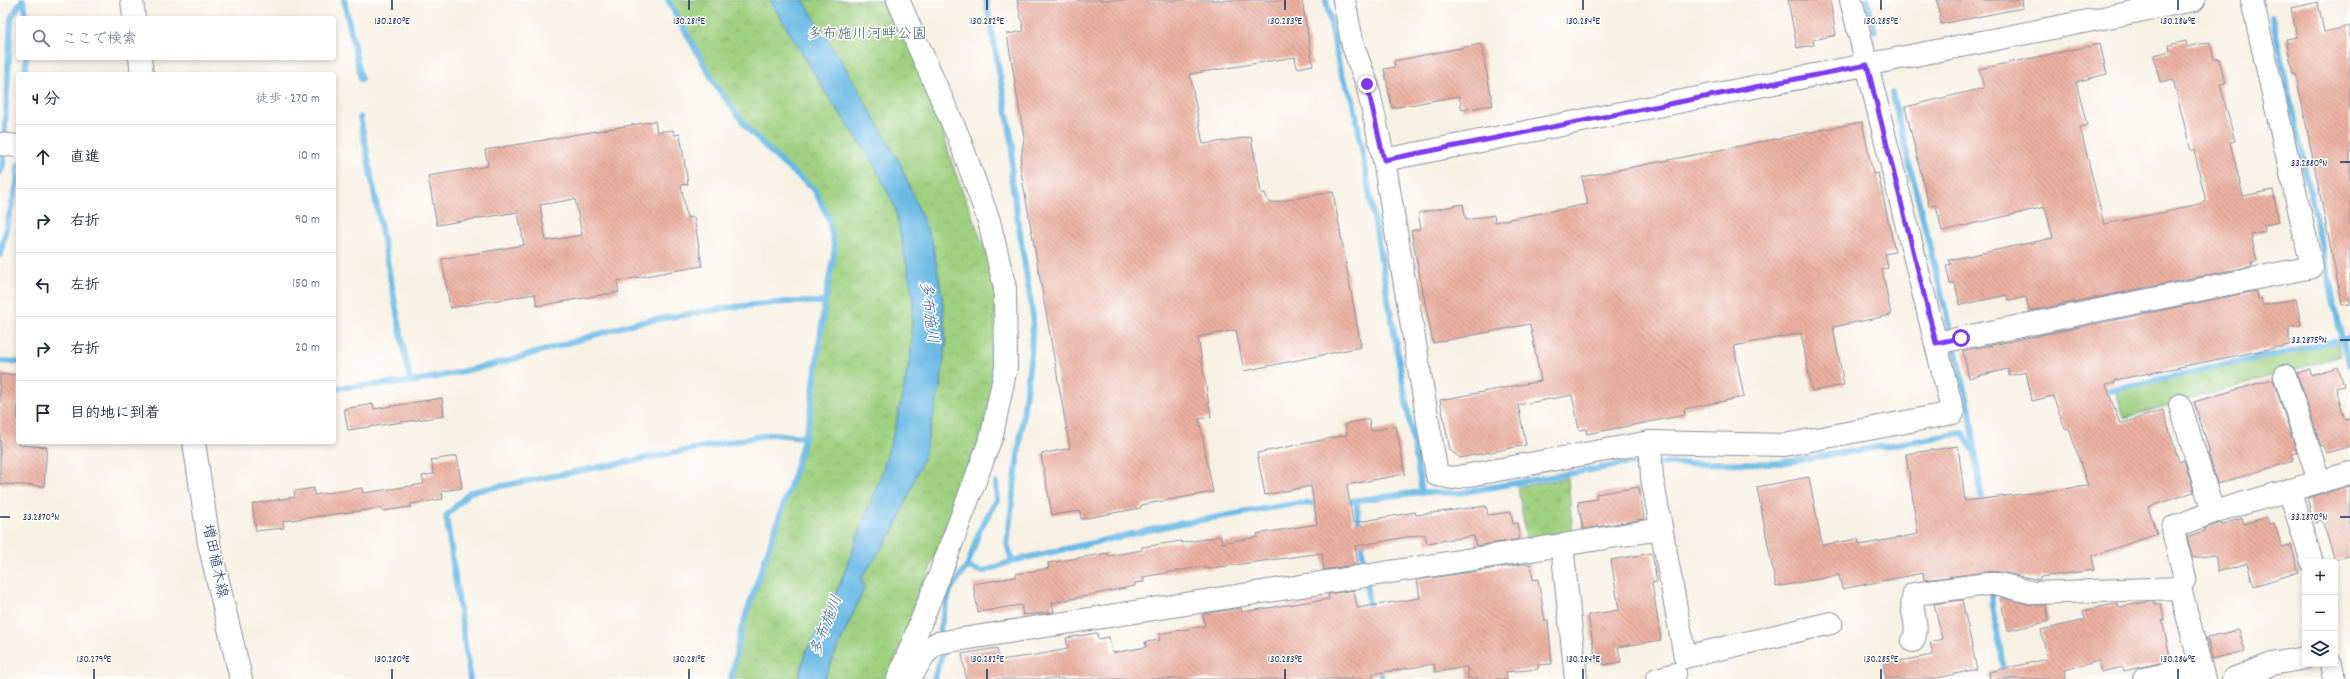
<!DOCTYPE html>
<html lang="ja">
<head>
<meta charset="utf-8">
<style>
  :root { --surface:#fff; --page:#f2f2f3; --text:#1f2937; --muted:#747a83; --line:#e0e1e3 }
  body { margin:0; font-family:Dekko,"Klee One",sans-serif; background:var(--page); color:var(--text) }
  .controls { position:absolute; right:12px; bottom:12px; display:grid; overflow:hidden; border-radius:4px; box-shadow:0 2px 6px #0003 }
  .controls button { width:36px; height:36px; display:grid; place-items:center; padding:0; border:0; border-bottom:1px solid var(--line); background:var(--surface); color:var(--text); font:20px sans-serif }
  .stop { position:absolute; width:12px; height:12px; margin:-9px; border:3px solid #7c3aed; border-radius:50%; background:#fff }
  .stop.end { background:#7c3aed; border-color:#fff; box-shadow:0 1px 4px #0008 }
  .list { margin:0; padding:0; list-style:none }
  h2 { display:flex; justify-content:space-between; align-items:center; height:52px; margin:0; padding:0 16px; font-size:17px }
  h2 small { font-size:13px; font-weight:400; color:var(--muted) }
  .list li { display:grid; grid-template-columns:26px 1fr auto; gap:12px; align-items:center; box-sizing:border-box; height:64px; padding:0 16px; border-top:1px solid var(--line) }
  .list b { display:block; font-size:15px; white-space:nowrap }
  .list em { font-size:13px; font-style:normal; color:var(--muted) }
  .icon { flex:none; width:22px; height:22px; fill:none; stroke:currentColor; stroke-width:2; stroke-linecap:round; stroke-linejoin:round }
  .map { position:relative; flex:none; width:2350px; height:679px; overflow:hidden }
  .search { position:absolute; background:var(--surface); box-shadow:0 2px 6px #0003; left:16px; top:16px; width:320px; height:44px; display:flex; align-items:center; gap:10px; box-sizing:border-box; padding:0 14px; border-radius:4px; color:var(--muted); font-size:15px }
  .panel { position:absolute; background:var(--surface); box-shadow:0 2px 6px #0003; left:16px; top:72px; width:320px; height:372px; border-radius:4px }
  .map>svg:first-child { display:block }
  .grass { fill:url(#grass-tufts); stroke:#5d806f }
  .park { fill:url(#park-crowns); stroke:#5d806f }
  .water { fill:#6bb9e5; stroke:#4374a2 }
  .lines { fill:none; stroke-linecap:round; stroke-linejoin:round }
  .stream { stroke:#6bb9e5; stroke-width:6 }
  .building { fill:url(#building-back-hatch); fill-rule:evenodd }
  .minor-casing { stroke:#8990a0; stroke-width:24 }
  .tertiary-casing { stroke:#8990a0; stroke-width:24 }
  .minor { stroke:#fff; stroke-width:22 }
  .tertiary { stroke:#fff; stroke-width:22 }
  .route { stroke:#7c3aed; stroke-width:5 }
  .ticks { fill:none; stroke:#1b2f5e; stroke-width:1.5 }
  .labels { text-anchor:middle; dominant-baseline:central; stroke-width:3; stroke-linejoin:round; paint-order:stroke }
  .park-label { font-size:15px; fill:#435f68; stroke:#fff }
  .street-label { font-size:15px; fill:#1b2f5e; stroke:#fff }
  .water-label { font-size:16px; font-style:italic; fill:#375f8d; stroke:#fff }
  .ticks-label { font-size:10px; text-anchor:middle; fill:#1b2f5e; stroke:#fff; stroke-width:3; stroke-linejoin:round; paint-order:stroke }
</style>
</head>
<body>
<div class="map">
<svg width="2350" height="679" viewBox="0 0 2350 679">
  <defs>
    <pattern id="grass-tufts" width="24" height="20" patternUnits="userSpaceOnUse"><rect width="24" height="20" fill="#9fd080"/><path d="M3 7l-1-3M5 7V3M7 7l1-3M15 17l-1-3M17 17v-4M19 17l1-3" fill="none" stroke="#88b371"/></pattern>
    <pattern id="park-crowns" width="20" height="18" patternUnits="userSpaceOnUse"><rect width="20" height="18" fill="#9fd080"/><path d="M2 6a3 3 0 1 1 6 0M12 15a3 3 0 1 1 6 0" fill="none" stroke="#88b371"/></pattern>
    <pattern id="building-back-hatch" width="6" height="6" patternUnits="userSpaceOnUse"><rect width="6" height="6" fill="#ecb0a0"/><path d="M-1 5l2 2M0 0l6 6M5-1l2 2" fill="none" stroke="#be9086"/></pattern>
  </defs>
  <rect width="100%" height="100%" fill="#fff"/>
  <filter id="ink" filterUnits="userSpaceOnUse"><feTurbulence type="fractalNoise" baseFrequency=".025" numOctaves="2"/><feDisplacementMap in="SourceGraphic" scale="8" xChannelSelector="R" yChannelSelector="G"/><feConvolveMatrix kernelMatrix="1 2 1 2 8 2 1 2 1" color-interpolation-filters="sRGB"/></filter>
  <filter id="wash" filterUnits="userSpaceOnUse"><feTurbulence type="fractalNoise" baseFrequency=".012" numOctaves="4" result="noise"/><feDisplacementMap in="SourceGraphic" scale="16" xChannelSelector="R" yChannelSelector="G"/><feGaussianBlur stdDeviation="0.9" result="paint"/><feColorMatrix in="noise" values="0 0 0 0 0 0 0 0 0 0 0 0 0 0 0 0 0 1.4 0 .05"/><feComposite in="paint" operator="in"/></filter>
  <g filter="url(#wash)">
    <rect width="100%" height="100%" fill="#f7f1e3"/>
    <polygon class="grass" points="2338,342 2341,356 2124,418 2115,390"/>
    <g class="park">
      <polygon points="668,0 770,0 828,96 870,157 895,207 913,297 911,355 896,424 883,470 833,602 806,651 798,679 731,679 741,630 795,471 809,421 825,302 835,248 828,217 814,189 783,164 749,130 716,86"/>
      <polygon points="803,0 893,0 936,107 952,164 988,257 995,286 995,374 990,412 888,679 824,679 865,587 861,579 896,527 940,388 946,343 942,295 932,242 850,75"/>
      <polygon points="1568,478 1573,536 1527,545 1518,487"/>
    </g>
    <polygon class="water" points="770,0 803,0 850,75 900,163 932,242 942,295 946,343 940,388 924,456 896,527 861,579 865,587 824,679 798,679 806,651 833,602 883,470 896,424 911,355 913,297 895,207 870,157 828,96"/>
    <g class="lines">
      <g class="stream">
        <polyline points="23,0 27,18"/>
        <polyline points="344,0 361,79"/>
        <polyline points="668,0 716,86 749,130 783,164 814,189 828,217 835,248 825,302 809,421 795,471 741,630 731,679"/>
        <polyline points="986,0 1013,147 1011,176 1033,317 1031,353 1007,544 1012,561 1172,525 1294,504 1321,503"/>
        <polyline points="1326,0 1340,71 1353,99 1422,492"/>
        <polyline points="1867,0 1875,31"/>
        <polyline points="2272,17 2342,340 2350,365"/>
        <polyline points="25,74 26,58"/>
        <polyline points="1892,93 1970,410 1982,505"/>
        <polyline points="360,117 410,382"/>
        <polyline points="0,173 3,164 11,18 22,0"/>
        <polyline points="0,255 17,183 18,165"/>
        <polyline points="0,361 18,362"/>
        <polyline points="334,388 410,382 446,375 508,361 635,323 732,307 786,302 825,302"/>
        <polyline points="2101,392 2350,338"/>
        <polyline points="1356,501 1370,613"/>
        <polyline points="1342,502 1422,492 1459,493 1625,464 1780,463 1963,433 1975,452"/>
        <polyline points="1989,564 1992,606 2006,679"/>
        <polyline points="967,567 983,572 1012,561"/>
        <polyline points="1379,665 1382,679"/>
        <polyline points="470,679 446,516 470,492 772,434 805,437"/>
        <polyline points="934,679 942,654 940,629 950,590 967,567 980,529 997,500 996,483"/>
      </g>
    </g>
    <g id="blocks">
      <g class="building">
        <polygon points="1017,0 1302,0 1313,65 1297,68 1295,57 1190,74 1203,144 1251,137 1261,193 1265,193 1269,203 1333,192 1361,347 1244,371 1236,330 1198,337 1211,417 1199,419 1213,492 1141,505 1141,508 1081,519 1080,511 1052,515 1041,454 1070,448 1020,166 1024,138 1007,34 1024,31"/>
        <polygon points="1788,0 1830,0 1836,35 1813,40 1814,45 1797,48"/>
        <polygon points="1937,0 2022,0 2023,8 1941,24"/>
        <polygon points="2318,2 2324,32 2350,26 2350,304 2342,305 2296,74 2293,74 2286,39 2297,37 2291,8"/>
        <polygon points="2186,41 2187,47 2210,42 2214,60 2219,58 2225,83 2220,84 2235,141 2230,142 2243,196 2273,190 2279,222 2264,225 2265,232 2251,235 2257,261 2251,262 2252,266 2029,311 2026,297 2008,300 2007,295 1960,305 1955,283 1950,284 1946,265 1951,264 1949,260 2053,238 2045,207 1942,231 1936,205 1929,206 1905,107 1984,88 1979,69 2100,44 2107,74 2076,82 2087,125 2080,127 2104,224 2170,211 2206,202 2194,150 2191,151 2173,79 2160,82 2154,55 2170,51 2169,45"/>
        <polygon points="1481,44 1493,105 1462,110 1459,96 1392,108 1384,69 1395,67 1394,61"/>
        <path d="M 655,121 L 657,132 L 673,130 L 674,135 L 680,134 L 688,184 L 681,185 L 687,218 L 694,217 L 702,266 L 617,281 L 619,292 L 537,306 L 535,294 L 450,308 L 442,259 L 524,245 L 518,212 L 437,225 L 428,176 L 488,166 L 485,150 ZM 575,199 L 582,235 L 546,241 L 540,205 Z"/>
        <polygon points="1862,122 1873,174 1878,173 1895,252 1885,254 1888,268 1882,269 1891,315 1833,327 1844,385 1812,391 1801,333 1734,346 1744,397 1684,409 1685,415 1587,434 1586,429 1579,430 1572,395 1518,405 1526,445 1460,458 1450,450 1440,400 1541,381 1530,324 1433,343 1411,231 1421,229 1418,213 1463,204 1466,220 1494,215 1495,222 1588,204 1582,177"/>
        <polygon points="2256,291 2258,299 2261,298 2263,305 2296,299 2301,325 2289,327 2289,345 2115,380 2115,383 2106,385 2120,424 2163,410 2179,462 2184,460 2194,492 2148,507 2157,534 2092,556 2094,570 2040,577 2040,580 1994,571 1924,580 1923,573 1842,589 1839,575 1776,587 1757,487 1809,477 1822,545 1858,539 1860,545 1918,534 1906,454 1958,446 1965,501 2088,486 2069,428 2065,429 2053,396 2032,401 2026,372 2009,376 2008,369 1969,378 1963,351"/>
        <polygon points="2338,367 2344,386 2336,388 2345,420 2350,419 2350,446 2327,453 2324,445 2321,446 2297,373 2310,369 2311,375"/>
        <polygon points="0,374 18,375 18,445 47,447 44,486 0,484"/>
        <polygon points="2273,379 2297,453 2291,454 2293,461 2217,484 2208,452 2210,452 2194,402"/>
        <polygon points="442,398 444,416 348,430 344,409 373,404 374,409"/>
        <polygon points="1369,419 1371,431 1396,426 1405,474 1347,485 1353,523 1415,512 1416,515 1486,506 1488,515 1511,512 1513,524 1517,523 1520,539 1476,546 1474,536 1427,543 1425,534 1355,546 1358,564 1324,570 1322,553 1205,569 1205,566 1143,577 1144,582 1135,583 1135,586 1052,603 1054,612 1023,615 1021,605 978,612 973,584 1016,577 1016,574 1049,568 1048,563 1108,553 1108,556 1142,550 1142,547 1181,541 1182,543 1221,536 1222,543 1258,537 1257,534 1317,524 1311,486 1265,495 1257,453 1347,435 1345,424"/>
        <polygon points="457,456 462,488 442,491 443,499 411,504 411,507 383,511 382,508 283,521 284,528 256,531 252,504 295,497 294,491 314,488 314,495 362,488 363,493 424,484 422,476 434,474 431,460"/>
        <polygon points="2350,486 2350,555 2335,560 2322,520 2314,523 2307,498"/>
        <polygon points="1639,487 1644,519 1583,529 1578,502 1597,499 1596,494"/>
        <polygon points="2267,517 2269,524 2274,523 2282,547 2291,545 2299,572 2254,586 2247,563 2218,572 2215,555 2193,558 2187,537 2205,531 2204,529 2221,523 2221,525 2242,518 2244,524"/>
        <polygon points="1652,553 1657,582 1652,583 1661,640 1618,647 1621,662 1603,665 1603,661 1596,662 1588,615 1619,610 1611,560"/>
        <polygon points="1524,564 1531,564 1533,580 1538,579 1545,621 1548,620 1552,664 1538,665 1538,669 1506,672 1507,679 1468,679 1467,667 1435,672 1434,664 1372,674 1373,679 966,679 962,654 997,648 999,660 1036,655 1068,649 1066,638 1097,633 1098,639 1109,637 1112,653 1146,647 1145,642 1160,640 1159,634 1205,626 1203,614 1241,608 1242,612 1294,604 1329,599 1328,594 1354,590 1357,608 1420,598 1417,580"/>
        <polygon points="2000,597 2031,605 2046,605 2049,621 2007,631"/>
        <polygon points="1962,600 1977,669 1933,679 1886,679 1883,664 1933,655 1930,642 1942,639 1934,604"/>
        <polygon points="2154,601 2155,605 2161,604 2164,620 2162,620 2170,657 2163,658 2164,662 2124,671 2123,667 2101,672 2099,661 2064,670 2066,679 1990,679 1989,672 2047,659 2041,630 2085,620 2083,611 2118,603 2118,607"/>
        <polygon points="2239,630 2245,651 2212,659 2207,637"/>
      </g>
    </g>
  </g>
  <g filter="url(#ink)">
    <use href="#blocks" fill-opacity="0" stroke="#8990a0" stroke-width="1"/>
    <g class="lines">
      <defs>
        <g id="minor">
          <polyline points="1344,0 1353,46 1367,84 1384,160 1437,475 1453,478 1650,442 1784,445 1953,413 1851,0"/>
          <polyline points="0,144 18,146"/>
          <polyline points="1936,343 2312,267 2252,0"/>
          <polyline points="2285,376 2319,481"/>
          <polyline points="2180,405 2213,512"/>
          <polyline points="1650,442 1652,478 1685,657 1831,623"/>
          <polyline points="2289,490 2312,562"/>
          <polyline points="1562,545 1648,531"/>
          <path d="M 1913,641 C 1921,623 1908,612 1914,594 L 1987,584 L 1999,584 L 2034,593 L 2180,588"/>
          <polyline points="2331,664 2334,679"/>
          <polyline points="898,679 940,574 992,435 1006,367 1005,288 989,221 959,138 898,0"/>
          <path d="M 907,679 C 919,670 923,649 937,643 L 1562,545 L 1576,679"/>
          <polyline points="1657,679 1675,674"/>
          <polyline points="2144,679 2201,667"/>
          <polyline points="2204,679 2180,588 2185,578 2172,528 2213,512 2350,473"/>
          <polyline points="2233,679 2272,664 2305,658"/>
        </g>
        <g id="tertiary">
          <polyline points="132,0 134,18"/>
          <polyline points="140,58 142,74"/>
          <polyline points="1384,160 2194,0"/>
          <polyline points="194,442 209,543 241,679"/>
        </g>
      </defs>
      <use href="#minor" class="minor-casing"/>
      <use href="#tertiary" class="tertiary-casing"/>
      <use href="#minor" class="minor"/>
      <use href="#tertiary" class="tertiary"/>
    </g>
  </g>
  <g class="lines" filter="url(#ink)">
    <polyline class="route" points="1367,84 1384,160 1867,65 1936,343 1961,338"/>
  </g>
  <path class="ticks" d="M 392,0 L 392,10M 689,0 L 689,10M 987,0 L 987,10M 1285,0 L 1285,10M 1583,0 L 1583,10M 1881,0 L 1881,10M 2178,0 L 2178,10M 2340,162 L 2350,162M 2340,340 L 2350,340M 0,517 L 10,517M 2340,517 L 2350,517M 94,669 L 94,679M 392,669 L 392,679M 689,669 L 689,679M 987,669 L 987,679M 1285,669 L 1285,679M 1583,669 L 1583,679M 1881,669 L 1881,679M 2178,669 L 2178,679"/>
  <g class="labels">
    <g class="park-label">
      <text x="867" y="35">多布施川河畔公園</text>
    </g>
    <g class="street-label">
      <text transform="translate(214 561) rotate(78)">増田植木線</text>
    </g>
    <g class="water-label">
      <text transform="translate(928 312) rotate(83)">多布施川</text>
      <text transform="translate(827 626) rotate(-69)">多布施川</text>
    </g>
  </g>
  <g class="ticks-label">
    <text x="392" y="24">130.280°E</text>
    <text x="689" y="24">130.281°E</text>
    <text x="987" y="24">130.282°E</text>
    <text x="1285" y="24">130.283°E</text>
    <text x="1583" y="24">130.284°E</text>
    <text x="1881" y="24">130.285°E</text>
    <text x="2178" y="24">130.286°E</text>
    <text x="2309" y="166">33.2880°N</text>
    <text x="2309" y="343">33.2875°N</text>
    <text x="41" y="520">33.2870°N</text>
    <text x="2309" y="520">33.2870°N</text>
    <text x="94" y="662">130.279°E</text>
    <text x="392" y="662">130.280°E</text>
    <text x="689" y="662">130.281°E</text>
    <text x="987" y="662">130.282°E</text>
    <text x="1285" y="662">130.283°E</text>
    <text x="1583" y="662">130.284°E</text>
    <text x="1881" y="662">130.285°E</text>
    <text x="2178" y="662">130.286°E</text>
  </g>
</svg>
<div class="controls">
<button>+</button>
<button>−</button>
<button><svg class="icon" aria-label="layers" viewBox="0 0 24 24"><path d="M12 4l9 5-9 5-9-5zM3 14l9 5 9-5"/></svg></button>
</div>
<div class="stop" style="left:1961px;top:338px"></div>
<div class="stop end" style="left:1367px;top:84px"></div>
<div class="search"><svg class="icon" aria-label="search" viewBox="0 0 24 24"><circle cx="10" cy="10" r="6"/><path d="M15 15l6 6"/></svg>ここで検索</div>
<section class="panel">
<h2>4 分<small>徒歩 · 270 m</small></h2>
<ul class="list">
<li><svg class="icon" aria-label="ahead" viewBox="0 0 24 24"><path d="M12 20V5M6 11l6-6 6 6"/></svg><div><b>直進</b></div><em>10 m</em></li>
<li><svg class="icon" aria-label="right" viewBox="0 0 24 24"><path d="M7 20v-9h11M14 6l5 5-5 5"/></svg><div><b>右折</b></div><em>90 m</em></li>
<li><svg class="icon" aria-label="left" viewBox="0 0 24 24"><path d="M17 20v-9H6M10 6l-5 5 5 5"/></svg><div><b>左折</b></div><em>150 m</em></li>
<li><svg class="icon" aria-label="right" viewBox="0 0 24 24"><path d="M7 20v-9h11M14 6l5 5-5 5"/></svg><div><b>右折</b></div><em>20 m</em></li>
<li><svg class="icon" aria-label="arrive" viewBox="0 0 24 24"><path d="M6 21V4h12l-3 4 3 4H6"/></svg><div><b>目的地に到着</b></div></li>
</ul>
</section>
</div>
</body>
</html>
